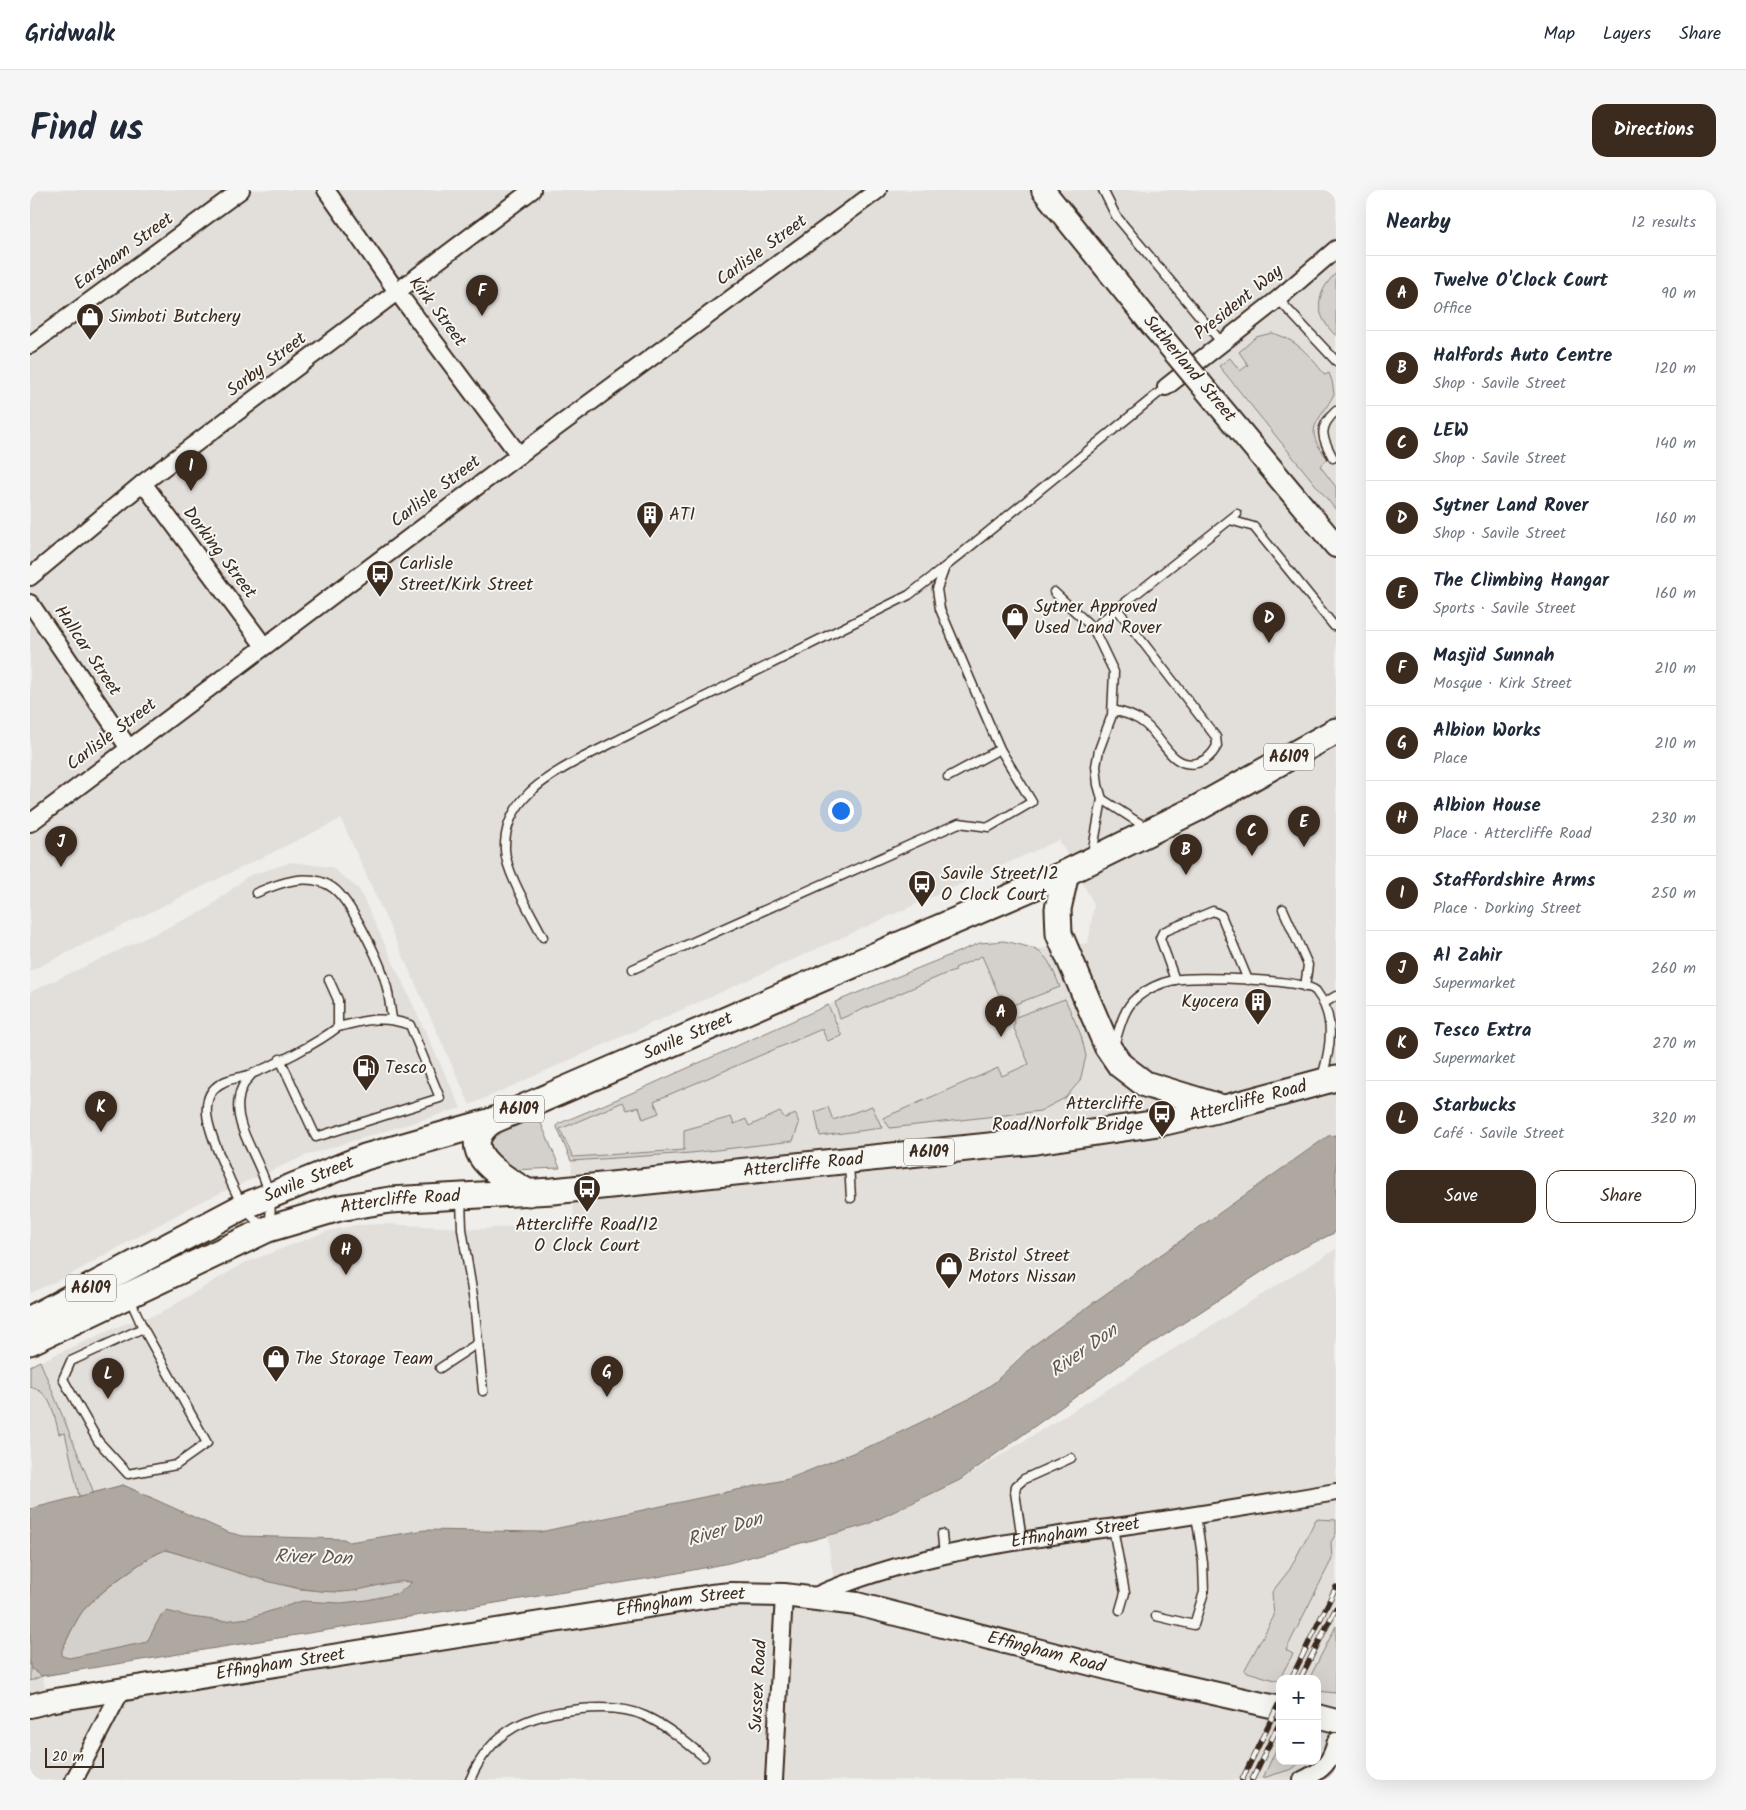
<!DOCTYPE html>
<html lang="en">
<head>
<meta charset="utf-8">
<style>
  :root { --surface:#fff; --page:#f6f6f7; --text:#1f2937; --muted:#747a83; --line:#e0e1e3; --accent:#3b2a1e }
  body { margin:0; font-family:Kalam,sans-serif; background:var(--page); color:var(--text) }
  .controls { position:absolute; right:15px; bottom:15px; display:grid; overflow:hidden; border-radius:10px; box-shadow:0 5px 20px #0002 }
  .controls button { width:45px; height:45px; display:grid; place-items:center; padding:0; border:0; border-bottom:1px solid var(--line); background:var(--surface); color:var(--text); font:25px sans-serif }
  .scale { position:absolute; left:15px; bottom:12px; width:59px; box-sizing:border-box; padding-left:5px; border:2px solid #3b2a1e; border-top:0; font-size:14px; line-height:18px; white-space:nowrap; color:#3b2a1e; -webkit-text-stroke:4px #f6f6f2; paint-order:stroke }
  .you { position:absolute; left:810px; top:620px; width:18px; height:18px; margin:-12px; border:4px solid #fff; border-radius:50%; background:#1a73e8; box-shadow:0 0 0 8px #1a73e833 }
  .badge { display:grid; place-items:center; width:32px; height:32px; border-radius:50%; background:var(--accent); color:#fff; font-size:16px; font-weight:700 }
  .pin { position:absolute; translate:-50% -41px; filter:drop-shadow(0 1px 2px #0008) }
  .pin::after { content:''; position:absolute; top:26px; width:18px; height:15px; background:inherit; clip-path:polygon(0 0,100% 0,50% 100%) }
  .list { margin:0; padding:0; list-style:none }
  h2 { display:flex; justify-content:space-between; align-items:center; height:65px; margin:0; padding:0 20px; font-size:21px }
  h2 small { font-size:16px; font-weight:400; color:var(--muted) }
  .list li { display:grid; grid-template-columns:32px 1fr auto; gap:15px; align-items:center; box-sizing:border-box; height:75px; padding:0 20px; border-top:1px solid var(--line) }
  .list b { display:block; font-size:19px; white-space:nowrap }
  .list p { margin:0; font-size:16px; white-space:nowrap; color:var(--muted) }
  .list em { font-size:16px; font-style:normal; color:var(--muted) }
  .actions { display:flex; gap:10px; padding:15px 20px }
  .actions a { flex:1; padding:11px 0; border:1px solid var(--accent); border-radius:15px; text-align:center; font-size:18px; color:var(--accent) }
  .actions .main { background:var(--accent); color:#fff }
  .map { position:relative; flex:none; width:1306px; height:1590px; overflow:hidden; border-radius:15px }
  header { display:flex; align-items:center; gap:30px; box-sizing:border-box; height:70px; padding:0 25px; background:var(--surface); border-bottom:1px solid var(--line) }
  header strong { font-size:24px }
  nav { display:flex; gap:28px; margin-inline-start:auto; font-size:18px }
  .intro { display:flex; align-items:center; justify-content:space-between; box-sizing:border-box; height:120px; padding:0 30px }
  h1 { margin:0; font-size:35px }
  .button { padding:12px 22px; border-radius:15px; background:var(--accent); color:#fff; font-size:18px; font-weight:700 }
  main { display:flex; gap:30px; padding:0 30px }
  aside { flex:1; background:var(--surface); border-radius:15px; box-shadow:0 5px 20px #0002 }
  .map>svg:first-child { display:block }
  .built { fill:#e2dfdb; fill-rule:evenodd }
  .green { fill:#d4d1cc; stroke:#887e75 }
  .water { fill:#afa8a1; stroke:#81766d; fill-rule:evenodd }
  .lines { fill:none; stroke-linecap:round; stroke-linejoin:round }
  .service-casing { stroke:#3b2a1e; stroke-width:11 }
  .minor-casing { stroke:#3b2a1e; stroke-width:20 }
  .secondary-casing { stroke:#3b2a1e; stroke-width:26 }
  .primary-casing { stroke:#3b2a1e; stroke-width:29 }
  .service { stroke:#f6f6f2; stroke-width:8 }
  .minor { stroke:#f6f6f2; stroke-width:16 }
  .secondary { stroke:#f6f6f2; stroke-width:22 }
  .primary { stroke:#f6f6f2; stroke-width:25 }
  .rail-casing { stroke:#3b2a1e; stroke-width:5.5 }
  .rail { stroke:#f6f6f2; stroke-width:4; stroke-dasharray:11; stroke-linecap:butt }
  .secondary-bridge-casing { stroke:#3b2a1e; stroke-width:26; stroke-linecap:butt }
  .secondary-bridge { stroke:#f6f6f2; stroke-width:22 }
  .labels { text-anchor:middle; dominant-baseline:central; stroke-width:4; stroke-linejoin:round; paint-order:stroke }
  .shield { fill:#f6f6f2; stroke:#73675e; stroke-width:1 }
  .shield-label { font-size:16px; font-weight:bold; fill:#3b2a1e }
  .street-label { font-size:18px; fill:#3b2a1e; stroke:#f6f6f2 }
  .poi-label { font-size:18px; fill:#3b2a1e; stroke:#f6f6f2; text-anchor:start }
  .water-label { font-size:19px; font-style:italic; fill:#64564c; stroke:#f6f6f2 }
</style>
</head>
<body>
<header>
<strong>Gridwalk</strong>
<nav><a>Map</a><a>Layers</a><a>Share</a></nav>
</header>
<div class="intro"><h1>Find us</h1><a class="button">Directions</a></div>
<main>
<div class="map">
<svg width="1306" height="1590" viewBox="0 0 1306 1590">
  <rect width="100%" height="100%" fill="#efeeea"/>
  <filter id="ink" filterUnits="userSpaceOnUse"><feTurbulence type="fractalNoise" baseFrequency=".02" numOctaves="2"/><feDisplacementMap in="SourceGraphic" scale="10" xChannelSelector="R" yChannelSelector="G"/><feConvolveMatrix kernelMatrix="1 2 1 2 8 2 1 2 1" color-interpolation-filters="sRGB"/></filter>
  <g filter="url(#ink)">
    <g class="built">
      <polygon points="0,0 1306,0 1306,945 1298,946 988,1167 965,1192 941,1208 850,1252 758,1289 510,1342 395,1340 319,1352 314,1349 213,1346 197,1342 93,1295 0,1319 0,1176 94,1134 129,1124 212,1074 298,1041 326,1035 355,1034 452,1039 544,1031 541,971 527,937 528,934 611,899 805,812 950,753 974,751 1007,759 1058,753 1064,714 1029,650 440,915 311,629 0,781"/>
      <polygon points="262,672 301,677 329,699 431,918 277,965 168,1013 36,1087 0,1103 0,802 177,719 218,686"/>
      <path d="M 1306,1059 L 1306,1590 L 0,1590 L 0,1478 L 12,1486 L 19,1511 L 805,1397 L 797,1346 L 836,1335 L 930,1290 ZM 1250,1489 L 1287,1489 L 1287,1571 L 1250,1571 Z"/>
    </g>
    <g class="green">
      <path d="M 1306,83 L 1306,146 C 1284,124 1284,105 1306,83 Z"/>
      <path d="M 1242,143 C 1268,150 1279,165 1295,185 L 1299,183 L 1302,191 L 1304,204 C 1289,234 1271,237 1298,269 L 1290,276 L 1306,297 L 1306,320 L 1189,176 L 1200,168 L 1210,181 L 1218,175 L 1209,162 L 1226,147 Z"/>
      <path d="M 974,751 C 1013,760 1015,759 1030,797 L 978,817 L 972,804 L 969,805 L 952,766 L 925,778 L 926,781 L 915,784 L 810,829 L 805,812 L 950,753 Z"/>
      <polygon points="1035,809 1051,845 1056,866 1050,891 1035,908 1010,921 860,938 853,928 968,878 972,886 999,874 983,836 985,834 983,828"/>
      <polygon points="798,815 812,846 797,851 792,839 624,911 629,923 613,929 609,917 597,920 593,912 530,939 543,967 654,960 654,940 701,927 704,934 716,929 719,936 750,922 755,928 766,924 769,934 763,951 661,963 541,971 527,937 528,934 611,899"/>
      <polygon points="842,916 852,938 790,946 785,922 798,917 803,930"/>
      <path d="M 507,924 L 530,978 L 480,980 L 460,959 C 461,937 490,931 507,924 Z"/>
      <path d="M 10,1171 L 64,1303 L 93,1295 L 122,1308 L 49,1306 L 35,1243 L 29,1244 C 24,1225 22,1202 0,1197 L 0,1176 Z"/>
      <polygon points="1286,1329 1306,1330 1306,1344 1301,1352 1302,1369 1256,1460 1263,1464 1248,1491 1214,1481 1244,1426 1242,1402 1260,1379"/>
      <path d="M 136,1360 L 269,1399 L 312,1402 L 364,1391 L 382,1391 L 454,1414 L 64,1476 L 12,1486 L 0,1491 L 0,1470 L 32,1460 C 38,1448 43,1436 50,1425 C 59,1410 119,1364 136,1360 Z"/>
      <polygon points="1306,1436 1306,1503 1287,1501 1287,1489 1279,1489"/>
      <polygon points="1250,1551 1250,1571 1272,1571 1262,1579 1233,1588"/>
    </g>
    <path class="water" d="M 1306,945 L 1306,1042 L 1256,1066 L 1098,1169 L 930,1290 L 836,1335 L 699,1373 L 627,1387 L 12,1486 L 0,1478 L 0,1319 L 93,1295 L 197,1342 L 213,1346 L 314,1349 L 319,1352 L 395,1340 L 510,1342 L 758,1289 L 850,1252 L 941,1208 L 965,1192 L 1001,1157 L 1298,946 ZM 136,1360 C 191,1376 252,1402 310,1402 C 334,1402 358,1389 382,1392 L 369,1403 L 337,1410 L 311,1413 L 272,1411 L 219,1428 L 192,1431 L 161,1427 L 137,1421 L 131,1425 L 117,1452 L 39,1468 L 32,1466 L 32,1460 C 38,1448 43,1436 50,1425 C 58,1410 119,1364 136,1360 Z"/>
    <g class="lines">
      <defs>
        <g id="service">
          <polyline points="1073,0 1086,26 1192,153"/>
          <polyline points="1248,109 1306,171"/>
          <path d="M 1303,268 C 1292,247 1287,238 1306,221"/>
          <polyline points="1200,330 1224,337 1304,436"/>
          <polyline points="1024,402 1063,438 1084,482 1082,525 1069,560 1066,576 1068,595 1072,609 1062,664"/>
          <polyline points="1063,438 1207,324"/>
          <path d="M 1083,520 C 1094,523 1106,526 1115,534 C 1132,547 1141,579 1167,573 C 1177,570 1182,565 1187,556 L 1186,547 L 1088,420"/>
          <polyline points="918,587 970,559 910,419 907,399 915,377 1136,197"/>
          <polyline points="1072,609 1117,638"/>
          <path d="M 226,703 C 249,693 280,681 303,698 C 321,711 351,773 356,794 C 359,805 360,817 362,828"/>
          <polyline points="1253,719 1278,775 1275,797"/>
          <path d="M 513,747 C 502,725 476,683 475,660 C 473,611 517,586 554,567 L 879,405 L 915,377"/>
          <polyline points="603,779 929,633 959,637 1002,612 970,559"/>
          <polyline points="1145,790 1130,748 1133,742 1183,721 1191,725 1218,790"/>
          <polyline points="1294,813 1306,806"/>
          <path d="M 1084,856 C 1089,840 1093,819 1106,808 C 1117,799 1130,793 1144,790 C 1163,786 1274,789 1286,801 C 1306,827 1301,857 1292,887"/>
          <path d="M 250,869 L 286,947 L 410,908 L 380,835 C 352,825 336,830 308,837"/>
          <path d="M 222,884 C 216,891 210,898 209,908 C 201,946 250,987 239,1034"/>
          <polyline points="819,974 821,1008"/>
          <polyline points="431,1010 432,1039 444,1112 453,1201"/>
          <path d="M 233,1036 C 210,1020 202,994 191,969 C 183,948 163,908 192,893 C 200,888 212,888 221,884 C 245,875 288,853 308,837 L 308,810 L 299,790"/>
          <polyline points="100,1109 113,1138 177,1253 146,1275 98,1284 68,1251 33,1189 41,1171 113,1138"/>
          <polyline points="410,1178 448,1153"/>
          <polyline points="1083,1338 1095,1403 1090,1420"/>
          <polyline points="912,1344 914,1366"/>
          <polyline points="992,1350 985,1302 986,1296 994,1289 1041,1268"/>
          <polyline points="1126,1426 1164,1435 1174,1402 1173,1373 1166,1325"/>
          <path d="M 440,1590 C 462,1539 499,1524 551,1519 C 572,1517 596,1517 615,1526 C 637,1536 656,1552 674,1567"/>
        </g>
        <g id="minor">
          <polyline points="296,0 368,103 489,265"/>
          <polyline points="0,155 211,0"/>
          <polyline points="1136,197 1248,109 1306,59"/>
          <polyline points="113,293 234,456"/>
          <polyline points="0,387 113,293 502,0"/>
          <polyline points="0,413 98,557"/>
          <polyline points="0,633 489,265 848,0"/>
          <path id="s1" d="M 783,1407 C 880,1363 988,1351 1093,1336 C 1164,1326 1235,1314 1306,1302"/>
          <polyline points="44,1590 92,1499"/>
          <polyline points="744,1590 754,1405"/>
          <path d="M 1272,1590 C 1292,1581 1301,1573 1306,1551"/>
        </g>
        <g id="secondary">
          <polyline points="1013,0 1126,140"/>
          <polyline points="1186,212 1306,356"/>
          <path id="s2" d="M 0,1516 L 19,1511 L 681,1406 L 701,1404 L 754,1405 L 827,1414 L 1112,1487 L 1250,1518"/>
          <polyline points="1287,1526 1306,1531"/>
        </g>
        <g id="primary">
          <polyline points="1036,683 1028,719 1029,744 1077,856 1090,875 1115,894 1193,918"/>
          <path d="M 462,931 C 421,961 476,989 499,1003"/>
          <path id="s3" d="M 0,1129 L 212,1017 L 335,967 L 462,931 L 1036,683 L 1166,619 L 1306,541"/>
          <path id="s4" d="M 0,1152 L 238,1039 L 309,1018 L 360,1010 L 523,1001 L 1006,951 L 1135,932 L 1195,918 L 1306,888"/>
        </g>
      </defs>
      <use href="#service" class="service-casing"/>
      <use href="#minor" class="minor-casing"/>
      <use href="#secondary" class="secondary-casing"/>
      <use href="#primary" class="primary-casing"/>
      <use href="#service" class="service"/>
      <use href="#minor" class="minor"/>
      <use href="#secondary" class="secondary"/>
      <use href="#primary" class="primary"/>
      <defs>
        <g id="rail">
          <polyline points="1261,1489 1306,1397"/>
          <polyline points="1270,1489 1306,1418"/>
          <polyline points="1212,1590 1250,1511"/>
          <polyline points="1222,1590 1250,1532"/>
        </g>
      </defs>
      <use href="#rail" class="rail-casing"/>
      <use href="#rail" class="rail"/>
      <defs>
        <polyline id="secondary-bridge" points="1126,140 1186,212"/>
      </defs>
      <use href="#secondary-bridge" class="secondary-bridge-casing"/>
      <use href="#secondary-bridge" class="secondary-bridge"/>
    </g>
  </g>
  <defs>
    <symbol id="shop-pin" viewBox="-11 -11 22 30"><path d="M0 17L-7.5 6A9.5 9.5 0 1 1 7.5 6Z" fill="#3b2a1e" stroke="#f6f6f2"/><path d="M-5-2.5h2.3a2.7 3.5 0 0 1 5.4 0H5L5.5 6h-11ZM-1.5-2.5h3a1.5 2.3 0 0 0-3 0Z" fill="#fff"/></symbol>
    <symbol id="building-pin" viewBox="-11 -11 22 30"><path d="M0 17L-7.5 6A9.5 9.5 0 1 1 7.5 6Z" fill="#3b2a1e" stroke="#f6f6f2"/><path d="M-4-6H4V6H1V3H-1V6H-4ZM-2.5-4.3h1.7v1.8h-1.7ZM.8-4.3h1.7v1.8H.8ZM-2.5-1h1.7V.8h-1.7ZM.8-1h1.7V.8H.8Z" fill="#fff"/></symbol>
    <symbol id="bus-pin" viewBox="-11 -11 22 30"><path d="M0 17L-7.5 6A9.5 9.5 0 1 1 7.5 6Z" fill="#3b2a1e" stroke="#f6f6f2"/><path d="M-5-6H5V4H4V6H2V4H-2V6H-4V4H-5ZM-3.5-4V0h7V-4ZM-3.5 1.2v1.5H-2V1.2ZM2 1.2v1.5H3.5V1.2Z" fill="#fff"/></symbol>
    <symbol id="fuel-pin" viewBox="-11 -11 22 30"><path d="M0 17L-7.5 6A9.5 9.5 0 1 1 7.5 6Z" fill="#3b2a1e" stroke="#f6f6f2"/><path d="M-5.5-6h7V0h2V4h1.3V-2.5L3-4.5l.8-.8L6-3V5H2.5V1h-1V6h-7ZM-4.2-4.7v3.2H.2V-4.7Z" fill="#fff"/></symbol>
  </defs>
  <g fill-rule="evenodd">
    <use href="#shop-pin" x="44" y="111" width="32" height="43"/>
    <use href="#building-pin" x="604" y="309" width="32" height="43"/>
    <use href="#bus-pin" x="334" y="368" width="32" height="43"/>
    <use href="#shop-pin" x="969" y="411" width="32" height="43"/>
    <use href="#bus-pin" x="876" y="678" width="32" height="43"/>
    <use href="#building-pin" x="1212" y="796" width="32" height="43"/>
    <use href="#fuel-pin" x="320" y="862" width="32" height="43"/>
    <use href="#bus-pin" x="1116" y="908" width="32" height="43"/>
    <use href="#bus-pin" x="541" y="983" width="32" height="43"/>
    <use href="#shop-pin" x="903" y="1060" width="32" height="43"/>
    <use href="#shop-pin" x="230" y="1153" width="32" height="43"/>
  </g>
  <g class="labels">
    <g class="shield">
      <rect x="1234" y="553.5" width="50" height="27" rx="4"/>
      <rect x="464" y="905.5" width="50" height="27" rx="4"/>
      <rect x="874" y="948.5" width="50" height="27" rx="4"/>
      <rect x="36" y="1084.5" width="50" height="27" rx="4"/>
    </g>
    <g class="shield-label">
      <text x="1259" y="567">A6109</text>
      <text x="489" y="919">A6109</text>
      <text x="899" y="962">A6109</text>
      <text x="61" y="1098">A6109</text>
    </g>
    <g class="street-label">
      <text transform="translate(732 61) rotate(-36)">Carlisle Street</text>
      <text transform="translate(94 62) rotate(-36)">Earsham Street</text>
      <text transform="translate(1209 113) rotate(-39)">President Way</text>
      <text transform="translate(407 122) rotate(53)">Kirk Street</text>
      <text transform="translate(237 175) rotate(-37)">Sorby Street</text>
      <text transform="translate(1159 179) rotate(50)">Sutherland Street</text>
      <text transform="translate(406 302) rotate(-37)">Carlisle Street</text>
      <text transform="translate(189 363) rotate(53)">Dorking Street</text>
      <text transform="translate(57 461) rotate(56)">Hallcar Street</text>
      <text transform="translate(82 545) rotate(-37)">Carlisle Street</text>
      <text stroke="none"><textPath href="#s3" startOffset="718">Savile Street</textPath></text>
      <text stroke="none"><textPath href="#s4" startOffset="1254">Attercliffe Road</textPath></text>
      <text stroke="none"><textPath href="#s4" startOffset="804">Attercliffe Road</textPath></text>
      <text stroke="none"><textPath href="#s3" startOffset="312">Savile Street</textPath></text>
      <text stroke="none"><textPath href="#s4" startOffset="399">Attercliffe Road</textPath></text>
      <text stroke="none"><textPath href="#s1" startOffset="271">Effingham Street</textPath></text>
      <text stroke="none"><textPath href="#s2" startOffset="659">Effingham Street</textPath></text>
      <text stroke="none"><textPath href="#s2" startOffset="1032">Effingham Road</textPath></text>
      <text stroke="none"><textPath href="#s2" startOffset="254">Effingham Street</textPath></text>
      <text transform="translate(729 1496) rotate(-87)">Sussex Road</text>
    </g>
    <g class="poi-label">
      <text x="79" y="127">Simboti Butchery</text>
      <text x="639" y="325">ATI</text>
      <text x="369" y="374">Carlisle<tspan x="369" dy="21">Street/Kirk Street</tspan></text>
      <text x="1004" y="417">Sytner Approved<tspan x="1004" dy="21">Used Land Rover</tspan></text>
      <text x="911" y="684">Savile Street/12<tspan x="911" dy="21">O Clock Court</tspan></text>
      <text x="1209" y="812" text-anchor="end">Kyocera</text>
      <text x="355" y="878">Tesco</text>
      <text x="1113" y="914" text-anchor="end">Attercliffe<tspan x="1113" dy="21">Road/Norfolk Bridge</tspan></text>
      <text x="557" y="1035" text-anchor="middle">Attercliffe Road/12<tspan x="557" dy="21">O Clock Court</tspan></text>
      <text x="938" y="1066">Bristol Street<tspan x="938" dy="21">Motors Nissan</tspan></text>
      <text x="265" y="1169">The Storage Team</text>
    </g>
    <g class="water-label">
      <text transform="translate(1054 1161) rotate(-35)">River Don</text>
      <text transform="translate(695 1340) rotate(-17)">River Don</text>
      <text transform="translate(283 1368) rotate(2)">River Don</text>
    </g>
  </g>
</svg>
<div class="controls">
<button>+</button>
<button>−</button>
</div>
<div class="scale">20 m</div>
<div class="you"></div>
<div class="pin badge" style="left:971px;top:847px">A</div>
<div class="pin badge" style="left:1156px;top:685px">B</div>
<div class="pin badge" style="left:1222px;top:666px">C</div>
<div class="pin badge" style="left:1239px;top:453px">D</div>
<div class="pin badge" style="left:1274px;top:657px">E</div>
<div class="pin badge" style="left:452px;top:126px">F</div>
<div class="pin badge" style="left:577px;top:1207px">G</div>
<div class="pin badge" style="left:316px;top:1085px">H</div>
<div class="pin badge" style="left:161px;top:301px">I</div>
<div class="pin badge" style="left:31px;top:677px">J</div>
<div class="pin badge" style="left:71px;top:942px">K</div>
<div class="pin badge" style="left:78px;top:1209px">L</div>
</div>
<aside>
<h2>Nearby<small>12 results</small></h2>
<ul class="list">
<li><span class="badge">A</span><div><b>Twelve O'Clock Court</b><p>Office</p></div><em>90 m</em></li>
<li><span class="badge">B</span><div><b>Halfords Auto Centre</b><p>Shop · Savile Street</p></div><em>120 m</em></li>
<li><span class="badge">C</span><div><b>LEW</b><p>Shop · Savile Street</p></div><em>140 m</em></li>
<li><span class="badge">D</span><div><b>Sytner Land Rover</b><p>Shop · Savile Street</p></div><em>160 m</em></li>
<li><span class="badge">E</span><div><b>The Climbing Hangar</b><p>Sports · Savile Street</p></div><em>160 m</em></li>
<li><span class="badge">F</span><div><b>Masjid Sunnah</b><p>Mosque · Kirk Street</p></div><em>210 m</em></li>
<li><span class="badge">G</span><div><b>Albion Works</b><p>Place</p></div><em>210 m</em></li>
<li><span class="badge">H</span><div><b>Albion House</b><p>Place · Attercliffe Road</p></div><em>230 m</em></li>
<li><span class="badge">I</span><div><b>Staffordshire Arms</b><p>Place · Dorking Street</p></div><em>250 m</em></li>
<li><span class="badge">J</span><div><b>Al Zahir</b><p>Supermarket</p></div><em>260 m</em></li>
<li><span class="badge">K</span><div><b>Tesco Extra</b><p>Supermarket</p></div><em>270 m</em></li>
<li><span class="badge">L</span><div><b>Starbucks</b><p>Café · Savile Street</p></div><em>320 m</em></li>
</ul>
<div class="actions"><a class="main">Save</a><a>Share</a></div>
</aside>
</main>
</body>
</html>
